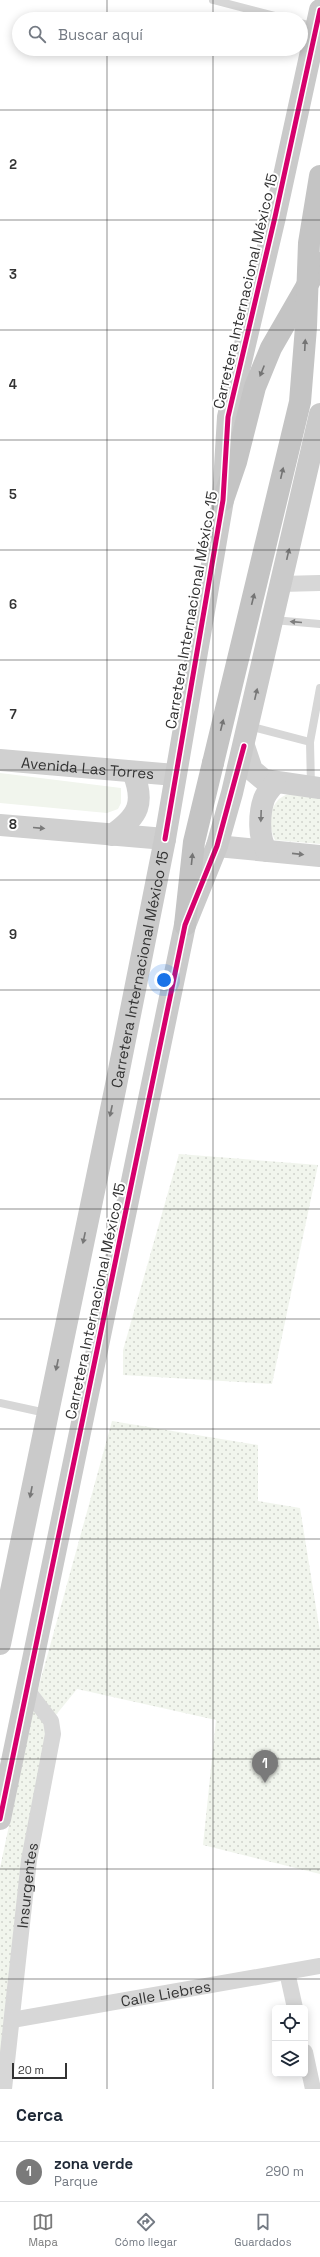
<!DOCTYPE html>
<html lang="es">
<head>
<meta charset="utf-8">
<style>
  :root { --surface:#fff; --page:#f6f6f7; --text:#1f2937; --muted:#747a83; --line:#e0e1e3; --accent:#7a7a7a }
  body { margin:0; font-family:"Space Grotesk",sans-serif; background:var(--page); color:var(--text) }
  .controls { position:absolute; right:12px; bottom:12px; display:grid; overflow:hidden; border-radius:6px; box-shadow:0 2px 10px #0003 }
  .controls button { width:36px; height:36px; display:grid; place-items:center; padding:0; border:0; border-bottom:1px solid var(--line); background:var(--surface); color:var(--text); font:20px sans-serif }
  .scale { position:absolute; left:12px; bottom:10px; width:55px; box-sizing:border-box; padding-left:4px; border:2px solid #333; border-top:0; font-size:11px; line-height:14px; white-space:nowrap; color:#333; -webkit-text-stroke:3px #fff; paint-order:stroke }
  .you { position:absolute; left:164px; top:980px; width:14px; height:14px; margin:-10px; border:3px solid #fff; border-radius:50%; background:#1a73e8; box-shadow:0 0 0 6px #1a73e833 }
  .badge { display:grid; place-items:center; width:26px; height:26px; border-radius:50%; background:var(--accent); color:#fff; font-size:13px; font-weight:700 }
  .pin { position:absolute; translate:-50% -33px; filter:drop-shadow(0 1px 2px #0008) }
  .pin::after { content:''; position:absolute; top:21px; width:14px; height:12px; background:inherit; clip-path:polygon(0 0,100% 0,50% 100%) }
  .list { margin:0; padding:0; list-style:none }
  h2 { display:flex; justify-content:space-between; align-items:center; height:52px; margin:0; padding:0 16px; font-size:17px }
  h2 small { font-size:13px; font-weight:400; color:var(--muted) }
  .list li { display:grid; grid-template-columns:26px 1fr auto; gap:12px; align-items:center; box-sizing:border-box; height:60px; padding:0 16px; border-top:1px solid var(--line) }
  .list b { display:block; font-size:15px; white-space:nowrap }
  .list p { margin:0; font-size:13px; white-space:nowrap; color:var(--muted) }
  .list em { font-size:13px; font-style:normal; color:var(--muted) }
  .icon { flex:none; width:22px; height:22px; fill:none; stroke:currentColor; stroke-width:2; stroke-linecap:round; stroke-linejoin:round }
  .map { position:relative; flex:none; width:320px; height:2089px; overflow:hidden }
  .search { position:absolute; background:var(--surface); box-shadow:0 2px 10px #0003; left:12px; right:12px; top:12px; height:44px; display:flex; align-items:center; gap:10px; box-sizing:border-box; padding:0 14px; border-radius:22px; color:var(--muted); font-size:15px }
  .sheet { height:112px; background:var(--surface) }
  nav { display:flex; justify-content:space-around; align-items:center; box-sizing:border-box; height:56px; border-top:1px solid var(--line); background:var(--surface); font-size:11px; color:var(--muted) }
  nav a { display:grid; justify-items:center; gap:2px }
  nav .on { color:var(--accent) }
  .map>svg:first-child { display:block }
  .green { fill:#f1f5ed }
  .park { fill:url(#park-dots) }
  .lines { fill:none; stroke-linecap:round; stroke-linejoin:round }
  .lane { stroke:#d7d7d7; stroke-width:8 }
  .street { stroke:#d7d7d7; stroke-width:16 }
  .secondary { stroke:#d0d0d0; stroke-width:22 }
  .primary { stroke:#cacaca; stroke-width:22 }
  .highway { stroke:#c4c4c4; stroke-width:22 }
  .highway-bridge { stroke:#c4c4c4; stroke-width:22 }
  .cycleway-casing { stroke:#fff; stroke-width:8 }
  .cycleway { stroke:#d6006c; stroke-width:5 }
  .oneway { fill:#747474 }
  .oneway2 { fill:#777 }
  .oneway3 { fill:#7d7d7d }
  .oneway4 { fill:#7a7a7a }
  .grid { fill:none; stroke:#333; stroke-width:1; stroke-opacity:0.55 }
  .labels { text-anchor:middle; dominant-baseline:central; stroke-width:4; stroke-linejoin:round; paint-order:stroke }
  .street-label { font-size:15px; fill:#333; stroke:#fff }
  .grid-label { font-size:13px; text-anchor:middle; font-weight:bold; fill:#333; stroke:#fff; stroke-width:4; stroke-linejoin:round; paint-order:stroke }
</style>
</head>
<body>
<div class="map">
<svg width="320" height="2089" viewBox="0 0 320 2089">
  <defs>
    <pattern id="park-dots" width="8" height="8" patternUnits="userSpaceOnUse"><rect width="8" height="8" fill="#f1f5ed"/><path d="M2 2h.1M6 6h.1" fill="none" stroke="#cfd2cc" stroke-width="1.8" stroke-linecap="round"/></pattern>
  </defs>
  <rect width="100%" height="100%" fill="#fff"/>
  <polygon class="green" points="0,773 121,788 121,803 118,809 107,813 0,803"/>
  <g class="park">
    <path d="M 311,787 L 320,788 L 320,844 L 275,840 C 269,827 268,810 279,799 C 286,793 303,790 311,787 Z"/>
    <polygon points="179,1154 318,1165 272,1384 123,1375 123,1350"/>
    <polygon points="112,1421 258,1445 258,1501 300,1508 320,1632 320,1874 203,1845 216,1720 77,1689 51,1721 0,2075 0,1868 37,1693"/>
  </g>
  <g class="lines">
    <g class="lane">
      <polyline points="213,0 287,19"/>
      <polyline points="301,23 316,27"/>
      <polyline points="273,620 320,624"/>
      <polyline points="249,726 310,742"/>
      <polyline points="311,786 310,742 320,688"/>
      <polyline points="0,1403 46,1413"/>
    </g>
    <g class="street">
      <polyline points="281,584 320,583"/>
      <polyline points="287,1972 295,2008"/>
      <path id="s1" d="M 12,2020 L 320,1966"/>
      <polyline points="305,2052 313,2089"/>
      <path id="s2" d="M 4,2089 L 29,1860 L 53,1734 L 51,1721 L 28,1691"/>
    </g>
    <g class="secondary">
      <polyline points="244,746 252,770 264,780 320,788"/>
      <path id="s3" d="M 0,760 L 175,775"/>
      <polyline points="0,825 165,839"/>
      <path d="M 112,835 C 139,816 145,803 133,772"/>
      <polyline points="217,846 320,856"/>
      <path d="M 267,851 C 258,839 259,813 264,799 C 266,793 271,788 275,783"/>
    </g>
    <g class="primary">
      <path id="s4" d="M 0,1644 L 115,1090 L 165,839 L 223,500 L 228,417 L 275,217 L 320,10"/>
      <polyline points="0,1819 185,925 217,846 232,793 320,414"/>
    </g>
    <g class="highway">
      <polyline points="223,500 236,462 255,387 271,348 320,263"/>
      <polyline points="185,925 194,842 213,763"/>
    </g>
    <polyline class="highway-bridge" points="213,763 300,402 306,327 309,243 320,176"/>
    <defs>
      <g id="cycleway">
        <polyline points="165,839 223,500 228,417 275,217 320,10"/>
        <polyline points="0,1819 185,925 217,846 244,746"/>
      </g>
    </defs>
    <use href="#cycleway" class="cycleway-casing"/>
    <use href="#cycleway" class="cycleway"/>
  </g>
  <defs><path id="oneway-solid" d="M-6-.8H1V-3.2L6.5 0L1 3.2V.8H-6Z"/></defs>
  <g class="oneway">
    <use href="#oneway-solid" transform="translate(305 345) rotate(-87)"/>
    <use href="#oneway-solid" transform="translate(262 371) rotate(112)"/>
    <use href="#oneway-solid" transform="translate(282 473) rotate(-77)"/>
    <use href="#oneway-solid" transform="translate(253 599) rotate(-76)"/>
    <use href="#oneway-solid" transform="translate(222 725) rotate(-76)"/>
    <use href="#oneway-solid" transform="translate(192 859) rotate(-84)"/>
  </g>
  <g class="oneway2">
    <use href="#oneway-solid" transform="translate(288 554) rotate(-77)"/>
    <use href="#oneway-solid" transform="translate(256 694) rotate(-77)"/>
    <use href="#oneway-solid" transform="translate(111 1111) rotate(102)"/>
    <use href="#oneway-solid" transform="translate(84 1238) rotate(102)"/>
    <use href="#oneway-solid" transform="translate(57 1365) rotate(102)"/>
    <use href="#oneway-solid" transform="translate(31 1492) rotate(101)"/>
  </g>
  <use class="oneway3" href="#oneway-solid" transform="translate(296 622) rotate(-175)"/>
  <g class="oneway4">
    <use href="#oneway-solid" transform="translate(261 816) rotate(92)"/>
    <use href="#oneway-solid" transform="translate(39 828) rotate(5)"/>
    <use href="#oneway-solid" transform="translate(298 854) rotate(6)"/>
  </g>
  <path class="grid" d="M 107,0 L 107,19M 213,0 L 213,19M 107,49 L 107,2089M 213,49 L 213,2089M 0,110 L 320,110M 0,220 L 320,220M 0,330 L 320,330M 0,440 L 320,440M 0,550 L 320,550M 0,660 L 320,660M 0,770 L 320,770M 0,880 L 320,880M 0,990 L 320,990M 0,1099 L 320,1099M 0,1209 L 320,1209M 0,1319 L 320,1319M 0,1429 L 320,1429M 0,1539 L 320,1539M 0,1649 L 320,1649M 0,1759 L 320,1759M 0,1869 L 320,1869M 0,1979 L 320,1979"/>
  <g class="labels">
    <g class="street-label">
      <text transform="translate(245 291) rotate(-77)">Carretera Internacional México 15</text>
      <text transform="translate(191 610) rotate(-80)">Carretera Internacional México 15</text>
      <text stroke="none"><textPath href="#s3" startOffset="88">Avenida Las Torres</textPath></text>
      <text stroke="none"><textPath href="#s4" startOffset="689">Carretera Internacional México 15</textPath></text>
      <text transform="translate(95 1301) rotate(-78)">Carretera Internacional México 15</text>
      <text stroke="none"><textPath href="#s2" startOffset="205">Insurgentes</textPath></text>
      <text stroke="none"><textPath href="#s1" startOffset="156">Calle Liebres</textPath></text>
    </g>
  </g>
  <g class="grid-label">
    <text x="13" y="169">2</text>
    <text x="13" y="279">3</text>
    <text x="13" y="389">4</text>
    <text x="13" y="499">5</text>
    <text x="13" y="609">6</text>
    <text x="13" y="719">7</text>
    <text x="13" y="829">8</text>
    <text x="13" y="939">9</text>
  </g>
</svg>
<div class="controls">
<button><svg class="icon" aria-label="locate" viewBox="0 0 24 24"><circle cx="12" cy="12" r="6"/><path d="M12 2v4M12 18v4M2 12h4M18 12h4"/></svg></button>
<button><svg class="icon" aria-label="layers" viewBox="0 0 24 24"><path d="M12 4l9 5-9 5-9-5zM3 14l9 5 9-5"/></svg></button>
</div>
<div class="scale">20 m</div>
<div class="you"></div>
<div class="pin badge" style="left:265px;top:1783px">1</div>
<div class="search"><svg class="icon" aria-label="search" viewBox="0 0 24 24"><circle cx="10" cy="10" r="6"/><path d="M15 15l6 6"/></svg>Buscar aquí</div>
</div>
<section class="sheet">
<h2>Cerca<small></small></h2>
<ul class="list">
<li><span class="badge">1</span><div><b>zona verde</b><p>Parque</p></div><em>290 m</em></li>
</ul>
</section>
<nav>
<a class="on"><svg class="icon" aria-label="map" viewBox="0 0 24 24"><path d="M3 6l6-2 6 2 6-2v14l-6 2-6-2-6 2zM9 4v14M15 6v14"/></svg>Mapa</a>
<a><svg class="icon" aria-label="directions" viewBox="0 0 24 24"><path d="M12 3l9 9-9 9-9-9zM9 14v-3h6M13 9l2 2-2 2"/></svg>Cómo llegar</a>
<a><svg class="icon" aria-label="saved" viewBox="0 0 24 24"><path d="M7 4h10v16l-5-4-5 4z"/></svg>Guardados</a>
</nav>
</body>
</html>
